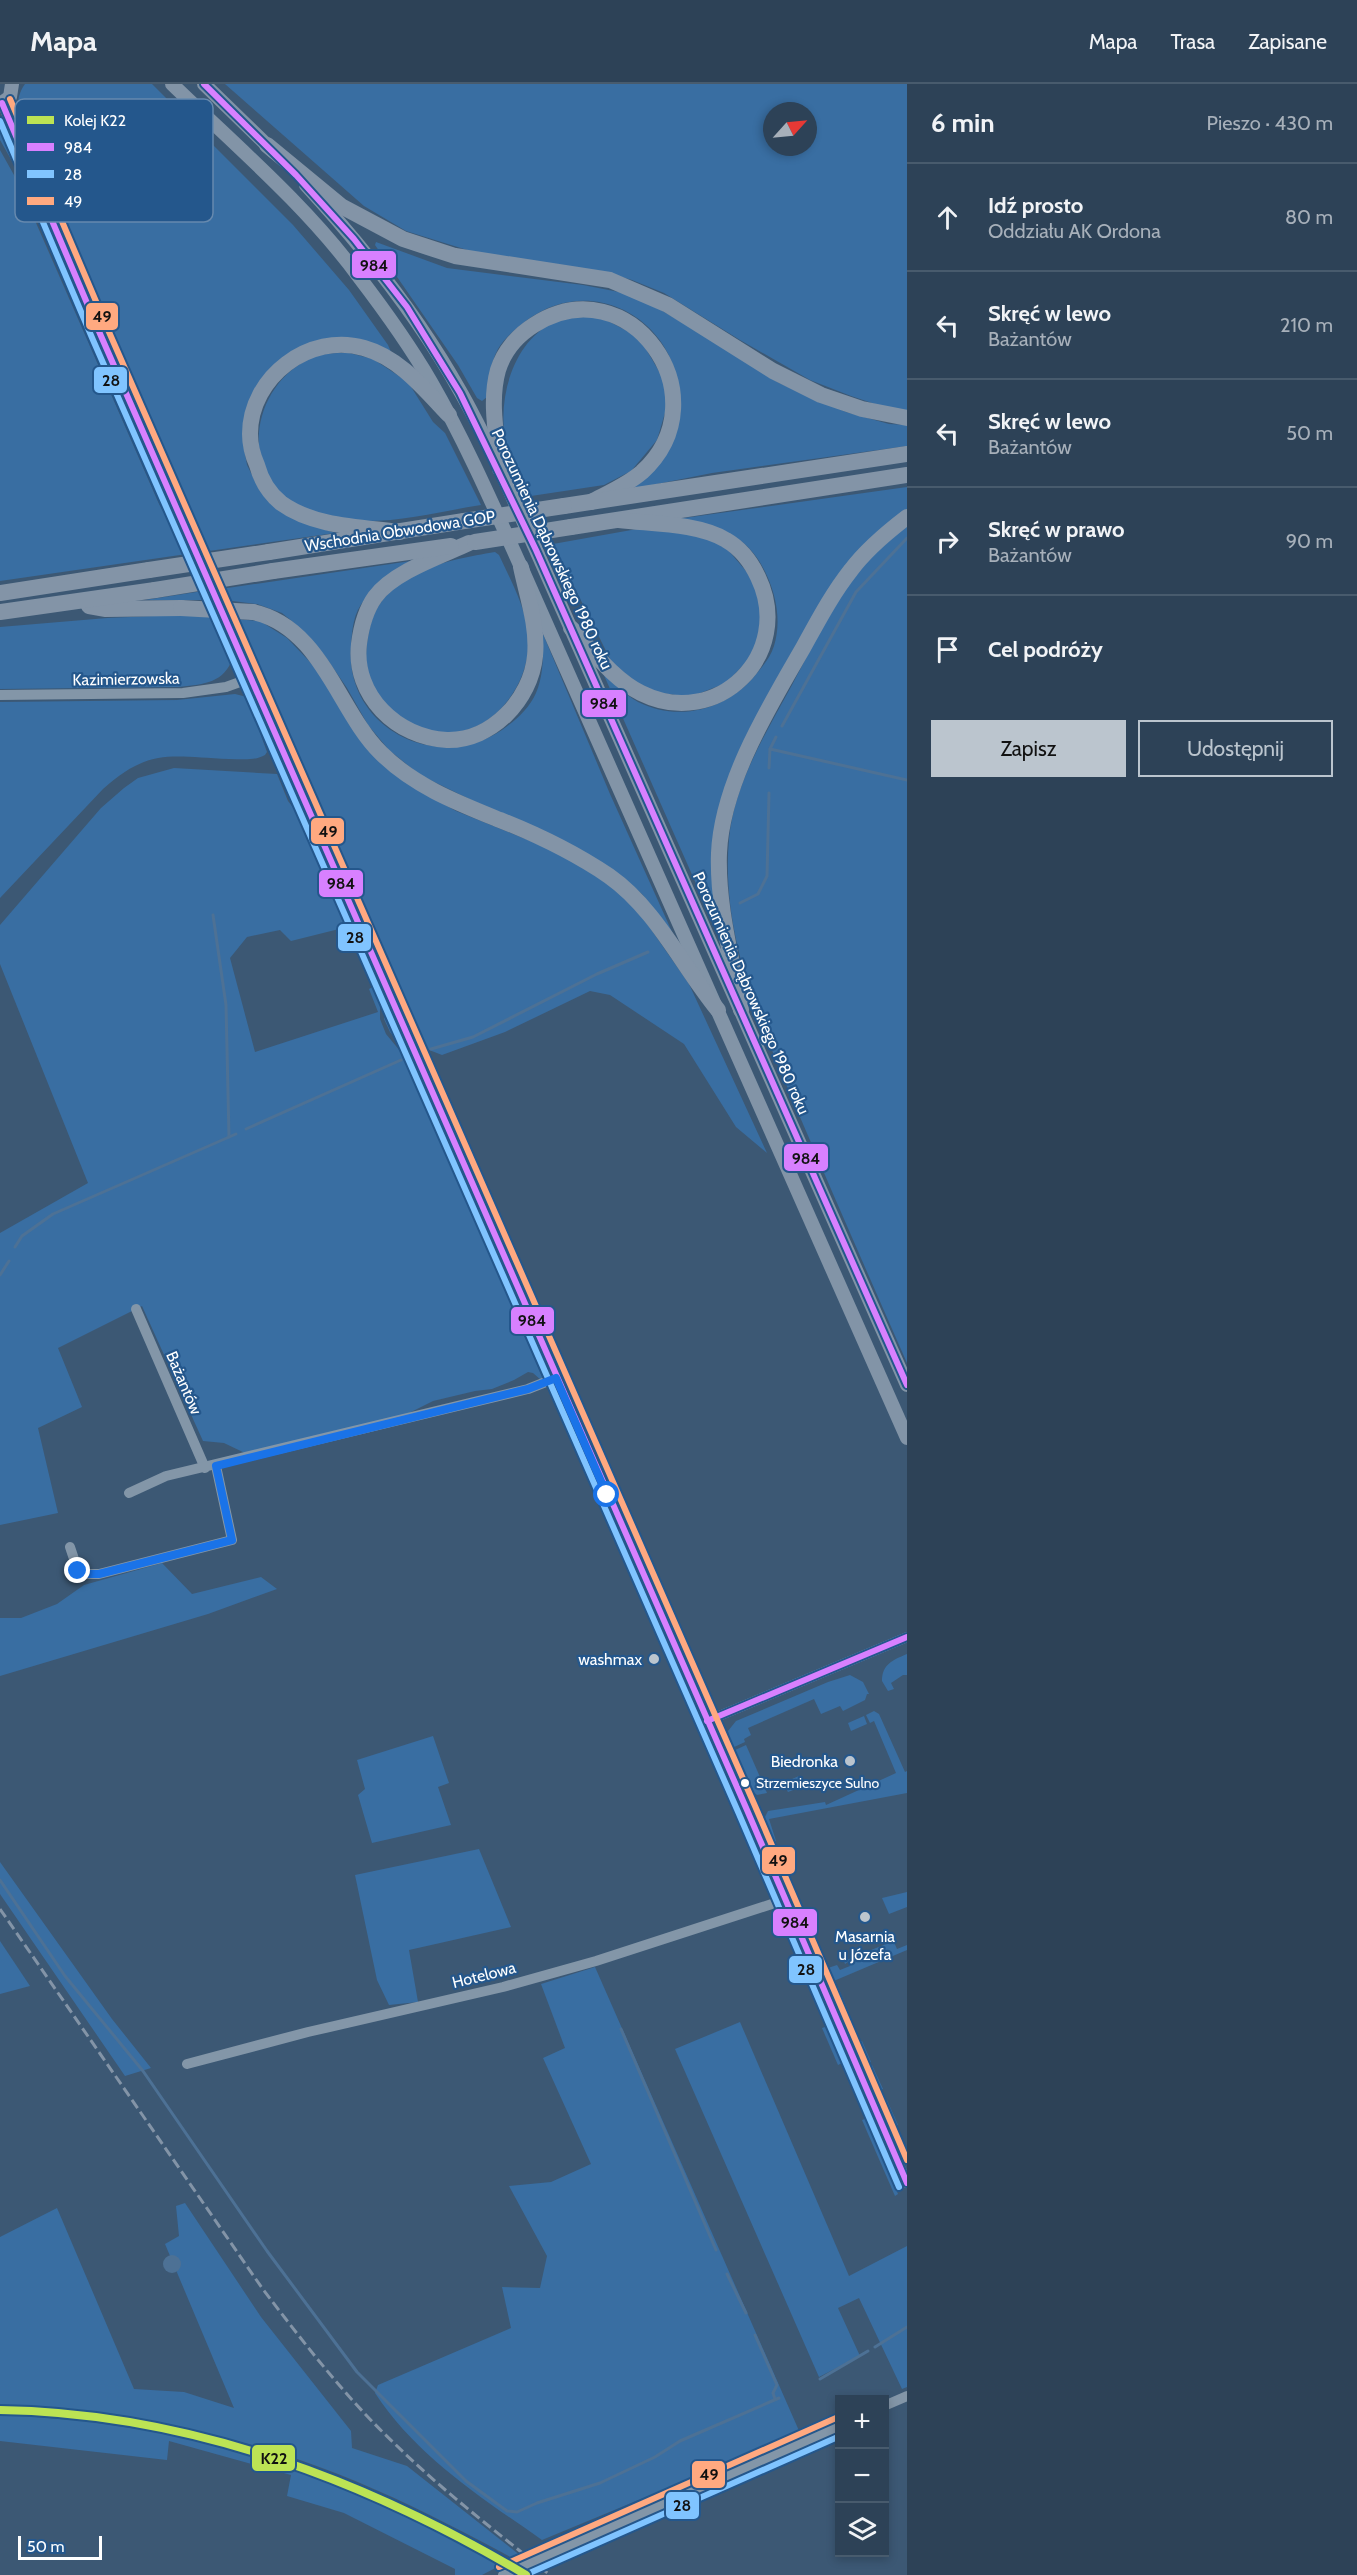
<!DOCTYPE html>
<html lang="pl">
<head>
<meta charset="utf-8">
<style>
  :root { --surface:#2d4257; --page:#394d61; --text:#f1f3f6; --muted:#a7b0ba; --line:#485b6d; --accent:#bbc5ce }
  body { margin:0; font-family:Cabin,sans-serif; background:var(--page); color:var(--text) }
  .controls { position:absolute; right:18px; bottom:18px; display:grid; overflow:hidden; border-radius:0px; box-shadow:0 3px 9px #0003 }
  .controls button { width:54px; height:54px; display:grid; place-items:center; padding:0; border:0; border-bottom:2px solid var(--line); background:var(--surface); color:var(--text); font:30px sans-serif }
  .compass { position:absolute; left:763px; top:18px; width:54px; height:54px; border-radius:50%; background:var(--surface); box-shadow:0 3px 9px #0003; rotate:63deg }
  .scale { position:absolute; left:18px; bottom:15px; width:84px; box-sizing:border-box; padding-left:6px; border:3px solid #fff; border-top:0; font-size:16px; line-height:21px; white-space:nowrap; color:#fff; -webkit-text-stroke:4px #24578c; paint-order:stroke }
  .stop { position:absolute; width:18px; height:18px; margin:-14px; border:4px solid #1a73e8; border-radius:50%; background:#fff }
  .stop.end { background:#1a73e8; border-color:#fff; box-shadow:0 2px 6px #0008 }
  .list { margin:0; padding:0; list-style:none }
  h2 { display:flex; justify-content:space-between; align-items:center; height:78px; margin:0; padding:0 24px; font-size:26px }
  h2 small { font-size:20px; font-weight:400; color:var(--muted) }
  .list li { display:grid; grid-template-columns:39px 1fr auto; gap:18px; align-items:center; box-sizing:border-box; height:108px; padding:0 24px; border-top:2px solid var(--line) }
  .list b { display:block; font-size:22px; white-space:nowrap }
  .list p { margin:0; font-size:20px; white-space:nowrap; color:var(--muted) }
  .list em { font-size:20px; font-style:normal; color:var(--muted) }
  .actions { display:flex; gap:12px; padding:18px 24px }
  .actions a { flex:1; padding:14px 0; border:2px solid var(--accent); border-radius:0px; text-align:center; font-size:21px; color:var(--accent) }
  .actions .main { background:var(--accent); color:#111 }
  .icon { flex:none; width:33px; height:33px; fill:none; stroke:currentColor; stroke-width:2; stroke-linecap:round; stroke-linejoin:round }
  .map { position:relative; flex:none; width:907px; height:2491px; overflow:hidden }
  header { display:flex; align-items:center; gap:36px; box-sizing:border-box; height:84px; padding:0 30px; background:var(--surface); border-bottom:2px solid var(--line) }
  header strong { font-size:28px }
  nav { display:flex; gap:33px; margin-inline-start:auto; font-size:21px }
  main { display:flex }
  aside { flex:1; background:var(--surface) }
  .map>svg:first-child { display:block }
  .green { fill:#396ea2; fill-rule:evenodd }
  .water { fill:#4d7195 }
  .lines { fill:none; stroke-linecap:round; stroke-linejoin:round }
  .stream { stroke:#4d7195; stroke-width:3 }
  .minor { stroke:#8396a8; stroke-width:10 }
  .major { stroke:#8294a7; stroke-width:14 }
  .highway { stroke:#8394a7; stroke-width:16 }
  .rail { stroke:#8394a7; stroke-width:3; stroke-dasharray:10 4.5; stroke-linecap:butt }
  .highway-bridge { stroke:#8394a7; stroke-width:16 }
  .bus-1-casing { stroke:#24578c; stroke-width:10 }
  .bus-2-casing { stroke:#24578c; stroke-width:10 }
  .bus-3-casing { stroke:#24578c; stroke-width:10 }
  .bus-1 { stroke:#d880ff; stroke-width:6 }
  .bus-2 { stroke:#80c4ff; stroke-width:6 }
  .bus-3 { stroke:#ffa980; stroke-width:6 }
  .rail-1-casing { stroke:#24578c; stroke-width:12 }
  .rail-1 { stroke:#bce354; stroke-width:8 }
  .route { stroke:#1a73e8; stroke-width:8 }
  .poi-dot { fill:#bbc5ce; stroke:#24578c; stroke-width:2 }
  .bus-dot { fill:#fff; stroke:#24578c; stroke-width:2 }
  .labels { text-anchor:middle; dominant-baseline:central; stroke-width:4.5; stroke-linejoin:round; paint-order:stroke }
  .bus-label { font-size:14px; fill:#fff; stroke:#24578c; text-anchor:start }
  .street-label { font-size:16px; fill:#fff; stroke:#24578c }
  .poi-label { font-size:16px; fill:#fff; stroke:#24578c; text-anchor:end }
  .key { fill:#24578c; stroke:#6689ae; stroke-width:1.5 }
  .key-label { font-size:16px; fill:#fff }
  .line-badge { stroke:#24578c; stroke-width:2 }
  .pale-badge-label { font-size:16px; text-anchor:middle; font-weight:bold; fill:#111 }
</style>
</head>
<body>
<header>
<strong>Mapa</strong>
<nav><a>Mapa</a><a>Trasa</a><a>Zapisane</a></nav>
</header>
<main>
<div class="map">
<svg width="907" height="2491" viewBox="0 0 907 2491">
  <rect width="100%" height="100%" fill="#3c5874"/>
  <g class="green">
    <path d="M 25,0 L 152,0 L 293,141 L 349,206 L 388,261 L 391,268 L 374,262 L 277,278 L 243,358 L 247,381 L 259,405 L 294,435 L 335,449 L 202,468 L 24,61 C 19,42 12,17 25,0 Z"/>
    <path d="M 225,0 L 907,0 L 907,327 L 881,322 L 851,312 L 810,296 L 740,256 L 664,209 L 632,196 L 601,187 L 480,170 L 406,147 L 364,122 ZM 772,27 L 808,27 L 808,63 L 772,63 Z"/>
    <polygon points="0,39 27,96 178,444 142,371 21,93 0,56"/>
    <polygon points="0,66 19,100 159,420 187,470 0,497"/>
    <path d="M 376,158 L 447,184 L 583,201 L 624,209 L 642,215 L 690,243 L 779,299 L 846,328 L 889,340 L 907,341 L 907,362 L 712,389 L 637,404 L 634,402 C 660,383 667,370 675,339 C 698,252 602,181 527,236 C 517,244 505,253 498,265 C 490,279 489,297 487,313 L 482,317 L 477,314 L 458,281 L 375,161 Z"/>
    <path d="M 600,233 L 639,253 L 664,296 L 667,322 L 657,356 L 631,387 L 604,401 L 531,412 C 523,393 509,373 505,353 C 498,312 514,257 554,238 C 569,232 585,233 600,233 Z"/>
    <path d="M 349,269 L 373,275 L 408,298 L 433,338 L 445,349 L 481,421 C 424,430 359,450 304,425 C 238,396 248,305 309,275 C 321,269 335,269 349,269 Z"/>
    <path d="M 907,403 L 907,426 L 832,502 L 714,748 L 711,777 L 714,815 L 705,820 L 603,589 C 614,598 625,611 638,618 C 680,639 729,625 757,589 C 764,581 771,572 774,562 C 781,539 777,515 768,494 C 762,480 754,467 741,457 C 723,444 698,441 677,435 Z"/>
    <path d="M 907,440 L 907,1279 C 872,1199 837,1120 803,1040 C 765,949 720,857 729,755 C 734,700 766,649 792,601 C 814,560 835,514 866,479 C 879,465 894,453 907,440 Z"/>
    <polygon points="637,445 670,446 722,459 752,494 763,528 754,570 726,599 690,613 647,607 612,579 553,460"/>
    <path d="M 495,468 L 499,471 C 510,495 524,520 528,547 C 530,567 526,586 516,604 C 498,636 468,654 430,648 C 422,647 413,640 406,636 C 391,627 377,618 371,601 C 363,582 366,562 370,543 C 384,488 447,476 495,468 Z"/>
    <path d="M 411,477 C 396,489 377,501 365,515 C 353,529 352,546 351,563 C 345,644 437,690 502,646 C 516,636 529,625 536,609 C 544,591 543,570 543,550 L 610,710 L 673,850 L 642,810 L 609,783 L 420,691 L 389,666 L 368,641 L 347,604 L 325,572 L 293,538 L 282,529 L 257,520 L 225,516 L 221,505 Z"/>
    <polygon points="203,507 206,516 145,516"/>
    <path d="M 177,531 L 213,532 L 231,578 C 222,600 199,601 177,603 L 0,605 L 0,543 L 107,534 Z"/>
    <path d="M 233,535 L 260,537 L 287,554 L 309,577 L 420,707 L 456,727 L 558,768 L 613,803 L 641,831 L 689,900 L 767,1069 L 736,1043 L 684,960 L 610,911 L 590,907 L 505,948 L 442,971 L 419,962 C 355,821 300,675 233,535 Z"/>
    <path d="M 235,610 L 247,613 L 267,668 L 265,671 C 255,677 241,675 229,675 C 171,673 150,663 103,705 L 0,814 L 0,618 L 177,616 Z"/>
    <polygon points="174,684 277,690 288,717 299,731 353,854 344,860 339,845 291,857 280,846 247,853 230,874 255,968 378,928 369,905 374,902 380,917 380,935 386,950 405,973 543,1295 541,1296 533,1289 528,1288 514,1296 492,1305 475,1307 433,1317 403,1332 247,1370 224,1359 203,1357 142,1222 58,1264 82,1323 38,1344 58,1429 0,1441 0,1149 88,1099 0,880 0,841 101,724 124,704 138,694"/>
    <polygon points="281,690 291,701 356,852 303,730 291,714"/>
    <polygon points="378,901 391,929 384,933 391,948 398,945 530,1248 527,1249 522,1231 408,970 390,948 384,935 385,922"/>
    <polygon points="162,1479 192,1510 261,1493 277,1505 208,1530 0,1592 0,1534 21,1534 57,1520 84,1501"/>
    <path d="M 907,1570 L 907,1591 L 903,1591 L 891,1599 L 894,1605 L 888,1607 L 882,1597 C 882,1580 893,1576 907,1570 Z"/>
    <polygon points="850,1591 863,1598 869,1610 867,1610 865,1616 843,1627 840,1622 821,1630 814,1615 748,1644 751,1651 744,1655 745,1658 732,1664 728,1647 736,1637 828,1598"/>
    <polygon points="874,1627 879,1630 905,1688 907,1687 907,1709 769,1735 776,1757 774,1758 764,1735 768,1727 825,1718 826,1721 896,1689 874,1637 870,1639 866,1631"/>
    <polygon points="864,1632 867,1640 851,1647 848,1639"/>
    <polygon points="433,1652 449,1699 438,1703 451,1741 372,1759 358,1711 365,1705 357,1676"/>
    <polygon points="746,1661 767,1709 757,1711 752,1707 733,1667"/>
    <polygon points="799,1692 801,1703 788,1708 783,1699"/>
    <polygon points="0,1758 0,1778 112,1935 151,1984 125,1992 0,1810"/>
    <polygon points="479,1765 511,1843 409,1866 418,1918 389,1921 377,1896 355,1791"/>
    <polygon points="907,1808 907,1823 889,1830 882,1814"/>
    <polygon points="887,1848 890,1849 897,1865 907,1861 907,1866 829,1899 823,1884 826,1879 828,1884 837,1881 840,1886 850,1882 848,1878 845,1880 844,1877 886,1860 882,1850"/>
    <polygon points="0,1857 30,1902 0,1910"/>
    <path d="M 595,1883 L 800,2349 L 542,2456 C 482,2414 416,2372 375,2309 L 378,2301 L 511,2244 L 502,2203 L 540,2204 L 547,2172 L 509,2102 L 551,2098 L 591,2080 L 543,1974 L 565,1964 L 541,1900 Z"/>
    <polygon points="838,1903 849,1929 844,1925 841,1926 832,1905"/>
    <polygon points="740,1938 849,2192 907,2162 907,2303 902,2305 859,2214 838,2224 860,2272 819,2293 675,1965"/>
    <polygon points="825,1943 842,1979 838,1981 822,1944"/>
    <polygon points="862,1957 871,1978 865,1980 856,1959"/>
    <polygon points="872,1981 883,2005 877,2007 867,1984"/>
    <polygon points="887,2016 898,2041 892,2044 882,2018"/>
    <polygon points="865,2035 898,2110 895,2112 862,2036"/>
    <path d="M 185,2119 L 261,2233 L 351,2347 L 352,2364 L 407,2382 L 521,2472 L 514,2475 C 457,2444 399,2414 338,2390 C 262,2360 180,2341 100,2330 C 67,2326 33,2321 0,2321 L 0,2153 L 57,2124 L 134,2305 L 184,2308 L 234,2324 L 165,2160 L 179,2152 L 176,2122 Z"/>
    <polygon points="0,2330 85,2337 170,2350 283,2380 324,2393 393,2423 503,2480 482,2491 455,2491 455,2485 344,2429 287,2412 291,2391 169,2357 167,2376 0,2357"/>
  </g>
  <circle class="water" cx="172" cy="2180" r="9"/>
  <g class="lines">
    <g class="stream">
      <polyline points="782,642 856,508 907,454"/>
      <polyline points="770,665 776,653"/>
      <polyline points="769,684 770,665 907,696"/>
      <polyline points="740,819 758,810 767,792 769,709"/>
      <polyline points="213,831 226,921 229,1053"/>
      <polyline points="431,965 473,953 597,890 648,868"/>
      <polyline points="246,1045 401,976"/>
      <polyline points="15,1163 22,1152 53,1130 236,1050"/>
      <polyline points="0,1191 9,1177"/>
      <polyline points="0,1796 65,1892 143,1987 267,2167 357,2288 466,2397 507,2427 517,2428 537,2419 600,2399 655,2373 680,2357 779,2314"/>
      <polyline points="621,1945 716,2166"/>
      <polyline points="727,2190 746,2229"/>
      <polyline points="755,2251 777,2301 773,2309 775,2315"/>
      <polyline points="875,2263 907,2243"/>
      <polyline points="820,2295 868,2267"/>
    </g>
    <g class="minor">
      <polyline points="2,19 101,252 696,1614 747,1726 778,1802 907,2099"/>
      <polyline points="0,611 183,609 226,603 251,594"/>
      <polyline points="136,1225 205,1384"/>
      <polyline points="129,1409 166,1392 528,1305 556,1294"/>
      <polyline points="70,1463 78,1487 84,1490 99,1490 232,1456 216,1382"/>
      <polyline points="707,1637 907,1553"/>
      <polyline points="187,1980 308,1948 503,1903 596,1877 784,1816"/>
      <polyline points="884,2322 907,2312"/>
      <polyline points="503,2491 840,2342"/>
    </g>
    <g class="major">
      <path d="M 172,0 C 236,62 306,121 359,193 C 385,227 410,262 431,298 C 465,357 493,421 521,483 L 907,1354"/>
      <polyline points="204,0 274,68"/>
      <polyline points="0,20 10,13 12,0"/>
      <path d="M 306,101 C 364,164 418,232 460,307 C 475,333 487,359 500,385 L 907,1301"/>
    </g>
    <g class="highway">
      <polyline points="267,61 341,122 403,155 455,172 610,196 668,221 773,287 821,311 862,325 907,334"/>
      <path d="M 500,385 C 497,353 489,318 498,286 C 504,267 518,251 534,241 C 629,180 724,313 642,388 C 627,401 608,409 591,418"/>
      <polyline points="564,422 907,370"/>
      <polyline points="571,443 907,391"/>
      <path d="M 400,448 C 361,443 314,443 281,419 C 269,409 261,396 257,381 C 253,372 250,360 250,350 C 250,293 310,248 364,264 C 400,274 425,306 449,331"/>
      <path d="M 469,459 C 441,472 393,488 375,513 C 365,527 361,544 359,560 C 353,611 397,654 447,656 C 492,657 531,615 535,572 C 538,542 527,512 521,483"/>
      <polyline points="269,468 464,437"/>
      <polyline points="273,487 451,462"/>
      <polyline points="0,509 149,486"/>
      <polyline points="89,522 106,525 181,524"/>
      <polyline points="0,528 155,506"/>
      <path d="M 253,528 C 322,543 338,627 381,669 C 414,702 458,719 500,736 C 538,751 575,769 609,792 C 656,825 682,882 718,926"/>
      <path d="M 571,544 C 592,566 613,595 641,609 C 717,647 795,570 758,493 C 751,478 740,464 726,456 C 698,439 651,440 619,436"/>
      <path d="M 741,926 C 732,875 717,821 719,769 C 722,699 769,623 803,564 C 818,537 832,510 851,486 C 866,466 886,449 907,433"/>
    </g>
    <path class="rail" d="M 0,1825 L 262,2204 C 304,2259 346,2314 396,2361 C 444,2408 498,2449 550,2491"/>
    <g class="highway-bridge">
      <polyline points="464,437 564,422"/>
      <polyline points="475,458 571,443"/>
      <polyline points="149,486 269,468"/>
      <polyline points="155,506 273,487"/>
      <polyline points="181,524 253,528"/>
    </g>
    <defs>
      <g id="bus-1">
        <polyline points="204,0 296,91 354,155 407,223 460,309 536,466 907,1301"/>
        <polyline points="2,19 101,252 747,1726 907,2099"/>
        <polyline points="707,1637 907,1553"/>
      </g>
      <g id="bus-2">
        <polyline points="0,37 93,256 739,1730 899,2103"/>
        <polyline points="525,2491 840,2352"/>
      </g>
      <g id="bus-3">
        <polyline points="10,15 109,248 755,1722 907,2076"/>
        <polyline points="499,2483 836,2334"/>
      </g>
    </defs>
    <use href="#bus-1" class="bus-1-casing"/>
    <use href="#bus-2" class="bus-2-casing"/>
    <use href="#bus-3" class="bus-3-casing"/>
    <use href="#bus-1" class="bus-1"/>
    <use href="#bus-2" class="bus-2"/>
    <use href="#bus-3" class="bus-3"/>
    <defs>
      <path id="rail-1" d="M 0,2326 C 188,2329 366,2396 526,2491"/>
    </defs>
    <use href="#rail-1" class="rail-1-casing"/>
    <use href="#rail-1" class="rail-1"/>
  </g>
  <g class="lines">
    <polyline class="route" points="78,1487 84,1490 99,1490 232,1456 216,1382 528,1305 556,1294 607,1411"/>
  </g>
  <g class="poi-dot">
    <circle cx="654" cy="1575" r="6"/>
    <circle cx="850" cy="1677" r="6"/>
    <circle cx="865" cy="1833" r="6"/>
  </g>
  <circle class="bus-dot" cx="745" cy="1699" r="5"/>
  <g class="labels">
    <g class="bus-label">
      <text x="756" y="1699">Strzemieszyce Sulno</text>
    </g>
    <g class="street-label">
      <text transform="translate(400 447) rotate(-9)">Wschodnia Obwodowa GOP</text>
      <text transform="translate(552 465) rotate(65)">Porozumienia Dąbrowskiego 1980 roku</text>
      <text transform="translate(126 595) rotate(-1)">Kazimierzowska</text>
      <text transform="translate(751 909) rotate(66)">Porozumienia Dąbrowskiego 1980 roku</text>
      <text transform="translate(184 1299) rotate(67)">Bażantów</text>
      <text transform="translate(484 1891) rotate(-14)">Hotelowa</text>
    </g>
    <g class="poi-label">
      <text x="642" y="1575">washmax</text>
      <text x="838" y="1677">Biedronka</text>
      <text x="865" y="1852" text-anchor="middle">Masarnia<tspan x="865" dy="18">u Józefa</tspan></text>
    </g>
  </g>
  <rect x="15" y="15" width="198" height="123" rx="9" class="key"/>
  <rect x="27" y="32" width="27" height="8" fill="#bce354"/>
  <rect x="27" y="59" width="27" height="8" fill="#d880ff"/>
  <rect x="27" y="86" width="27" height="8" fill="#80c4ff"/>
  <rect x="27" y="113" width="27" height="8" fill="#ffa980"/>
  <g class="key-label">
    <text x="64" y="42">Kolej K22</text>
    <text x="64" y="69">984</text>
    <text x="64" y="96">28</text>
    <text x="64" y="123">49</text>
  </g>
  <g class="line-badge">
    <rect x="351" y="166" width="46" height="29" rx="6" fill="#d880ff"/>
    <rect x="85" y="218" width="34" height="29" rx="6" fill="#ffa980"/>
    <rect x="93" y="282" width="35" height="28" rx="6" fill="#80c4ff"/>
    <rect x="581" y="605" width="46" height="29" rx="6" fill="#d880ff"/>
    <rect x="310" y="733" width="35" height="28" rx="6" fill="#ffa980"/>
    <rect x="318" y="785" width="46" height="29" rx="6" fill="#d880ff"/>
    <rect x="337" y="839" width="35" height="29" rx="6" fill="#80c4ff"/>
    <rect x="783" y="1059" width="46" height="29" rx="6" fill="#d880ff"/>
    <rect x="510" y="1222" width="45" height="29" rx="6" fill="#d880ff"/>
    <rect x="761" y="1762" width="35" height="29" rx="6" fill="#ffa980"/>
    <rect x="772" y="1824" width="46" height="29" rx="6" fill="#d880ff"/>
    <rect x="788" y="1871" width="35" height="29" rx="6" fill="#80c4ff"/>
    <rect x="251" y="2360" width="45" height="28" rx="6" fill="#bce354"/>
    <rect x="691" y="2376" width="35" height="29" rx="6" fill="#ffa980"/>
    <rect x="665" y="2407" width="35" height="29" rx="6" fill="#80c4ff"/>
  </g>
  <g class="pale-badge-label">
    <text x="374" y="187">984</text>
    <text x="102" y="238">49</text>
    <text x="111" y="302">28</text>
    <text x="604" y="625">984</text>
    <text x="328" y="753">49</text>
    <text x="341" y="805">984</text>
    <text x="355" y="859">28</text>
    <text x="806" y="1080">984</text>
    <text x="532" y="1242">984</text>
    <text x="778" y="1782">49</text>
    <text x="795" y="1844">984</text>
    <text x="806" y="1891">28</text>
    <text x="274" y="2380">K22</text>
    <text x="709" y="2396">49</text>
    <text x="682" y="2427">28</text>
  </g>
</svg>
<div class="controls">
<button>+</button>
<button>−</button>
<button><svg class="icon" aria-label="layers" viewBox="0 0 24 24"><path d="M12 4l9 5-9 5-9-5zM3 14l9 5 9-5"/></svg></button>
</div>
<svg class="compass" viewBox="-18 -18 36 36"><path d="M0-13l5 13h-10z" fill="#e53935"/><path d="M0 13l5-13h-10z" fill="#a7b0ba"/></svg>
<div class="scale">50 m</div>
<div class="stop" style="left:607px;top:1411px"></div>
<div class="stop end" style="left:78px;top:1487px"></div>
</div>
<aside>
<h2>6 min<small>Pieszo · 430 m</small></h2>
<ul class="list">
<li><svg class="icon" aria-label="ahead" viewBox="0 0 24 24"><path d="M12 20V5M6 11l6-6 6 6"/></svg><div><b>Idź prosto</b><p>Oddziału AK Ordona</p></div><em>80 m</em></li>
<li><svg class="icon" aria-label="left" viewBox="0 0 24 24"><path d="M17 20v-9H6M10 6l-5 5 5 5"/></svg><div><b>Skręć w lewo</b><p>Bażantów</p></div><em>210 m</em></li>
<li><svg class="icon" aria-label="left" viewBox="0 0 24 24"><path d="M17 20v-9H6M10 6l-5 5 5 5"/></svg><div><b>Skręć w lewo</b><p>Bażantów</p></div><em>50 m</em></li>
<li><svg class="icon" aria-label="right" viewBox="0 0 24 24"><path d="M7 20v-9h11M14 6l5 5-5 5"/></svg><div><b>Skręć w prawo</b><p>Bażantów</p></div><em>90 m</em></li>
<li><svg class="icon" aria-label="arrive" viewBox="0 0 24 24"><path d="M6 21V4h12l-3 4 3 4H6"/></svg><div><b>Cel podróży</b></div></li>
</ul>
<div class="actions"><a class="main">Zapisz</a><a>Udostępnij</a></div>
</aside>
</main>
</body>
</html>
